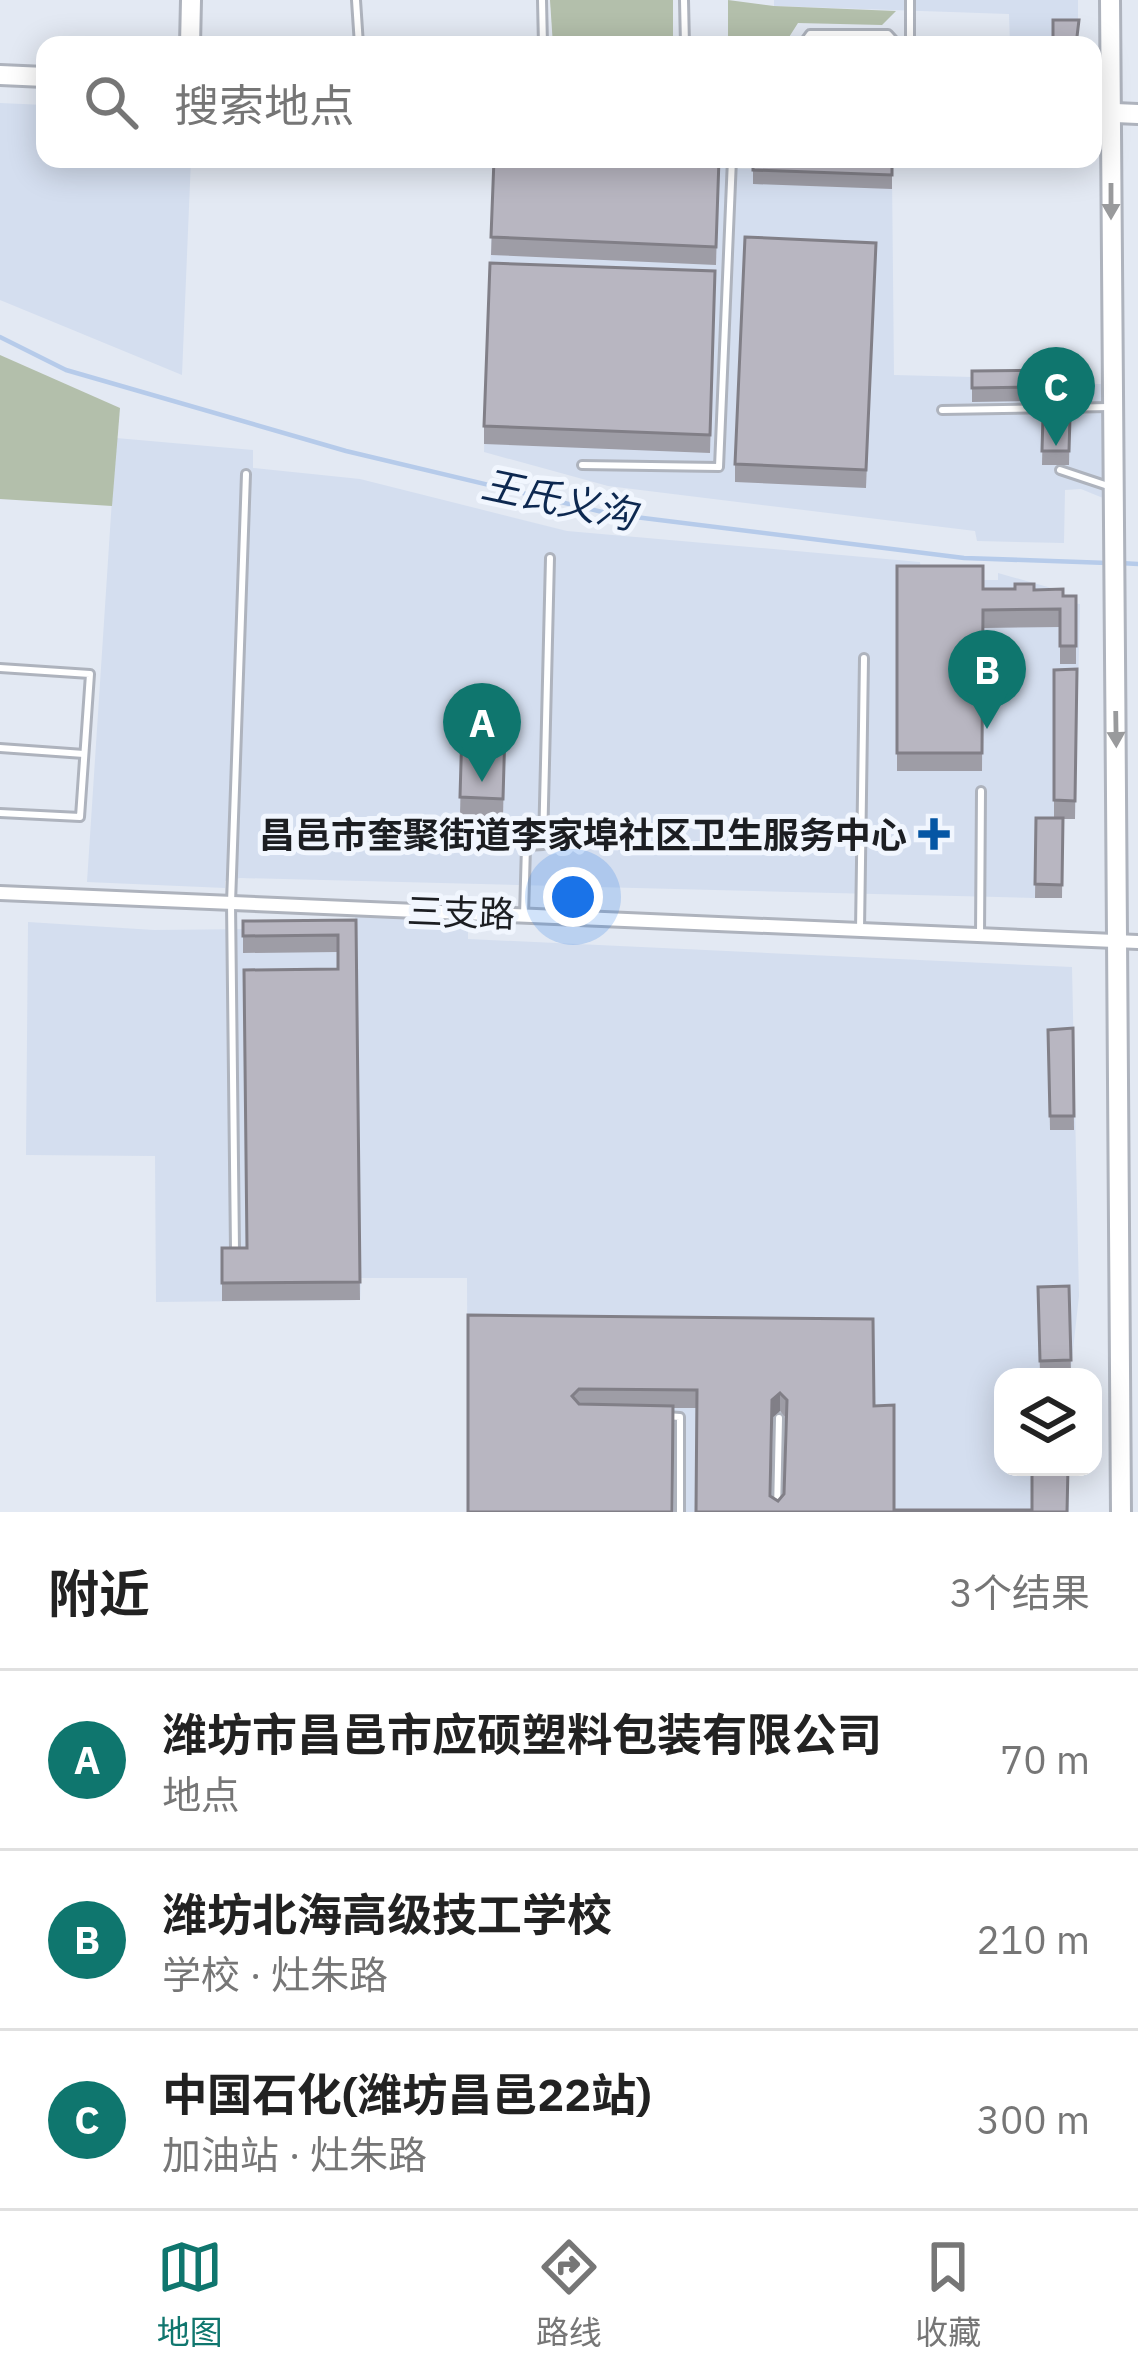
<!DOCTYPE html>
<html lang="zh">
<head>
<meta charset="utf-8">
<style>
  :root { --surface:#fff; --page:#f6f6f6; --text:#222; --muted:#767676; --line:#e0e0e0; --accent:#0f766e }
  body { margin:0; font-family:"IBM Plex Sans","Noto Sans SC",sans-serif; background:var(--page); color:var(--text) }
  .controls { position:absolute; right:36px; bottom:36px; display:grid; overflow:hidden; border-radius:24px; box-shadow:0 6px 30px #0003 }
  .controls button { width:108px; height:108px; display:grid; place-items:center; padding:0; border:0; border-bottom:3px solid var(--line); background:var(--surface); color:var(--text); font:60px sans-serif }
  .you { position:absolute; left:573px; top:897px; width:42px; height:42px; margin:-30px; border:9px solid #fff; border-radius:50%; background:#1a73e8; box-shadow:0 0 0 18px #1a73e833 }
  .badge { display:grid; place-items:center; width:78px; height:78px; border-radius:50%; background:var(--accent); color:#fff; font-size:39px; font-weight:700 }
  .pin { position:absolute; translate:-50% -99px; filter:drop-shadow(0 3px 6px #0008) }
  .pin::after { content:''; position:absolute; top:63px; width:42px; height:36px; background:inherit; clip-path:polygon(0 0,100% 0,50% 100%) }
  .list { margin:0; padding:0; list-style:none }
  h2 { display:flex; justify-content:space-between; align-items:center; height:156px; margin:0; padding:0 48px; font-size:51px }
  h2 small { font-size:39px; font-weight:400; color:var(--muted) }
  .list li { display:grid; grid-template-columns:78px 1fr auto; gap:36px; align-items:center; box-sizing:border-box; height:180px; padding:0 48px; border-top:3px solid var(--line) }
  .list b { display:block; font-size:45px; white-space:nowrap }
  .list p { margin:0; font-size:39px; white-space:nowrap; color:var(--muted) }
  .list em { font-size:39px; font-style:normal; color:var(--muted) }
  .icon { flex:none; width:66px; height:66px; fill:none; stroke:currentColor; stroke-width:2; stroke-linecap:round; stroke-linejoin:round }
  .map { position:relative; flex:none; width:1138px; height:1512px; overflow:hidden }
  .search { position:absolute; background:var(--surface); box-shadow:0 6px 30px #0003; left:36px; right:36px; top:36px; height:132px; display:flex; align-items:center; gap:30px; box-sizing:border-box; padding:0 42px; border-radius:24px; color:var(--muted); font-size:45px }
  .sheet { height:696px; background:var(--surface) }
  nav { display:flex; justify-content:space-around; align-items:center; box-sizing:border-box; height:168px; border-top:3px solid var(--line); background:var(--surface); font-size:33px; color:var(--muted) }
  nav a { display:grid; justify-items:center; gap:6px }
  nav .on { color:var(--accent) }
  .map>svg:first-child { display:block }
  .built { fill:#d4deef }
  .green { fill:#b3bfab }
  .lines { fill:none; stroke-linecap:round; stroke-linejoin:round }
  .stream { stroke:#b6cbea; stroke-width:4.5 }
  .lane-casing { stroke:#aeb3bd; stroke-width:12 }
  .street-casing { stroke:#aeb3bd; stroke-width:18 }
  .secondary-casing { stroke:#aeb3bd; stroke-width:24 }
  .lane { stroke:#fff; stroke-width:6 }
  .street { stroke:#fff; stroke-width:12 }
  .secondary { stroke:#fff; stroke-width:18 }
  .wall { fill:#9e9da6; fill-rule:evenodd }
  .shaded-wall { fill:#817f87 }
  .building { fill:#b8b6c1; stroke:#817f87; stroke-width:3; fill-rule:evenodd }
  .oneway { fill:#999a9c }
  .poi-dot { fill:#0556a4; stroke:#f1f6fe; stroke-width:4.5 }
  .labels { text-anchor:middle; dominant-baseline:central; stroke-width:10; stroke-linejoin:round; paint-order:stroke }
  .poi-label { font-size:36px; font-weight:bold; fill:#1c1e22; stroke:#f1f6fe; text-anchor:end }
  .street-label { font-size:36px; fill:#1c1e22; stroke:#f1f6fe }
  .water-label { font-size:39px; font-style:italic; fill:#0d2850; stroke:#f1f6fe }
</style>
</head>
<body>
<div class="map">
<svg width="1138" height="1512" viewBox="0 0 1138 1512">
  <rect width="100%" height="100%" fill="#e3e9f3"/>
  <g class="built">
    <polygon points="774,0 1078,0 1078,45 1010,45 1009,14 774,6"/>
    <polygon points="0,103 45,105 45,159 191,159 182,375 0,300"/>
    <polygon points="494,159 892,175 894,375 972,377 973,385 1104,384 1103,498 1081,489 1065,490 1064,543 977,541 975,531 608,486 484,452"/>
    <polygon points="116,438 253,450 253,468 360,479 567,531 920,562 922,580 998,580 998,573 1062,591 1062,602 1080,604 1075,819 1060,819 1036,832 1035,898 240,878 225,881 225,888 87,882"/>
    <polygon points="355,917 468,918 468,939 1072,967 1079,1296 1070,1377 1003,1377 1003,1467 1069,1467 1069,1512 468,1512 467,1278 361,1278 360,1300 156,1302 155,1156 26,1155 28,922 154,930 355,928"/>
  </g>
  <g class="green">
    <polygon points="550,0 673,0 673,45 553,45"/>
    <polygon points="728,0 774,6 896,11 882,25 798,23 784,45 728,45"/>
    <polygon points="0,355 120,408 112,506 0,499"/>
  </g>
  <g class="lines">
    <g class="stream">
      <polyline points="0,337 66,370 346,451 611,514 964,558 1108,563"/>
      <polyline points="1120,563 1138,564"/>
    </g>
    <defs>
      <g id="lane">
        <polyline points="356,0 359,45"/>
        <polyline points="542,0 543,45"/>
        <polyline points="684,0 685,45"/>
        <polyline points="802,45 810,34 888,34 898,45"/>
        <polyline points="910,45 910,0"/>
        <polyline points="942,410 1109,407"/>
        <polyline points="582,465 719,467 732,159"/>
        <polyline points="1060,470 1108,486"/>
        <polyline points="0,668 90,674 80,817 0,813"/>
        <polyline points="0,748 84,754"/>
        <polyline points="524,915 526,846 543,845 550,558"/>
        <polyline points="860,930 864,658"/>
        <polyline points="980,935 981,791"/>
        <polyline points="235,1249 231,903 246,474"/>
        <polyline points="666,1416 680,1417 680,1512"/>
        <polyline points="777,1512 779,1418"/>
      </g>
      <polyline id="street" points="0,893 1138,942"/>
      <g id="secondary">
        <path d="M 1110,0 C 1112,504 1120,1008 1121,1512"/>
        <polyline points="190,45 191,0"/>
        <polyline points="0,75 45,77"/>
        <polyline points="1093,112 1138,114"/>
      </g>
    </defs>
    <use href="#lane" class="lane-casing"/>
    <use href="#street" class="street-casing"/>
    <use href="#secondary" class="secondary-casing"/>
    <use href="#lane" class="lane"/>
    <use href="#street" class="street"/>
    <use href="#secondary" class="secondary"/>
  </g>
  <g class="wall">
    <polygon points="494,159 719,159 716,265 491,255"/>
    <polygon points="753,159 892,161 892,189 753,184"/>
    <polygon points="876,243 866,488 735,482 735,464"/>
    <polygon points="715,271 710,453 484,444 484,426"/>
    <polygon points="1077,370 1078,400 972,402 972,371"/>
    <polygon points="1043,416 1070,416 1069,465 1042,465"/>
    <polygon points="897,566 983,589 1034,590 1063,596 1076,596 1076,664 1060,664 1060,627 983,628 982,771 897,771"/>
    <polygon points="1077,669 1075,819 1063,819 1062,898 1035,898 1036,818 1054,818 1054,670"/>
    <polygon points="462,728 505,729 503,817 460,816"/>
    <polygon points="356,920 360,1300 222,1301 222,1248 247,1248 338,969 338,952 243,953 243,921"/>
    <polygon points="1073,1028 1074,1130 1050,1130 1048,1030"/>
    <polygon points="1069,1286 1071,1374 1040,1375 1038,1287"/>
    <path d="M 468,1315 L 874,1406 L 894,1510 L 696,1512 L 697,1408 L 673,1408 L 672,1512 ZM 780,1411 L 786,1418 L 784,1494 L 778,1501 L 770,1497 L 772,1418 Z"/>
  </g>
  <polygon class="shaded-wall" points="780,1393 780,1411 772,1418 772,1400"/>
  <g class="building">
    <polygon points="1053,20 1079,20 1076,45 1009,45 1010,41 1053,43"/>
    <polygon points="494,159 719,159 716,247 491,237"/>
    <polygon points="753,159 892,161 892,175 753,170"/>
    <polygon points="745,237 876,243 866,470 735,464"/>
    <polygon points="490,263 715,271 710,435 484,426"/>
    <polygon points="1077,370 1078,386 972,388 972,371"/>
    <polygon points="1043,416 1070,416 1069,451 1042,451"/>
    <polygon points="897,566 983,566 983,589 1015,589 1015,584 1034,584 1034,590 1063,589 1063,596 1076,596 1076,646 1060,646 1060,609 983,610 982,753 897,753"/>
    <polygon points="1077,669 1075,801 1054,800 1054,670"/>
    <polygon points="462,728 505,729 503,799 460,797"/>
    <polygon points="1036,818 1063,818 1062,885 1035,884"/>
    <polygon points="356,920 360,1282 222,1283 222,1248 247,1248 244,970 338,969 338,935 243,936 243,921"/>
    <polygon points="1073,1028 1074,1116 1050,1116 1048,1030"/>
    <polygon points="1069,1286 1071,1360 1040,1361 1038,1287"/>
    <path d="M 468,1315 L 873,1319 L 874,1406 L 894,1405 L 894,1510 L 1032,1510 L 1032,1467 L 1068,1467 L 1067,1512 L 696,1512 L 697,1390 L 579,1389 L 572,1396 L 579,1404 L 673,1406 L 672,1512 L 468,1512 ZM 780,1393 L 787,1400 L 784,1494 L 778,1501 L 770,1496 L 772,1400 Z"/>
  </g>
  <defs><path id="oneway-solid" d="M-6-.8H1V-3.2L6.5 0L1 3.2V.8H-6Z" transform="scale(3)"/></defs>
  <g class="oneway">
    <use href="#oneway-solid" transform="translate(1111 201) rotate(90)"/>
    <use href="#oneway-solid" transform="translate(1116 729) rotate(89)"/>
  </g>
  <path class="poi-dot" d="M928 816h12v12h12v12h-12v12h-12v-12h-12v-12h12z"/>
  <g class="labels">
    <g class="poi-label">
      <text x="907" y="834">昌邑市奎聚街道李家埠社区卫生服务中心</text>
    </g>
    <g class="street-label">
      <text transform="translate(461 912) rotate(2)">三支路</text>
    </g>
    <g class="water-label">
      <text transform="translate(559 499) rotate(12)">王氏义沟</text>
    </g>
  </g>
</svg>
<div class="controls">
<button><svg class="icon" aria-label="layers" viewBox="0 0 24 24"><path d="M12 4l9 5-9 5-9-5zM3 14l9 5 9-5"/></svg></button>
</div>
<div class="you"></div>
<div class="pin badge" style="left:482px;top:782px">A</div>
<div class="pin badge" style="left:987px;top:729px">B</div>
<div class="pin badge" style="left:1056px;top:446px">C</div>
<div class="search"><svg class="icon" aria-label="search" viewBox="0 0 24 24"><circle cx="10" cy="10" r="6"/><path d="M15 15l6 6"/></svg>搜索地点</div>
</div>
<section class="sheet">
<h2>附近<small>3个结果</small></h2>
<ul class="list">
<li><span class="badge">A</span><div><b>潍坊市昌邑市应硕塑料包装有限公司</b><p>地点</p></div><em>70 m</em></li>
<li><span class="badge">B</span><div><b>潍坊北海高级技工学校</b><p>学校 · 灶朱路</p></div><em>210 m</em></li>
<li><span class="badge">C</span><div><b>中国石化(潍坊昌邑22站)</b><p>加油站 · 灶朱路</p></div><em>300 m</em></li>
</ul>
</section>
<nav>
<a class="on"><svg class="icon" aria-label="map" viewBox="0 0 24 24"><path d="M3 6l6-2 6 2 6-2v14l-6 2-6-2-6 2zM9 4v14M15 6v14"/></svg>地图</a>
<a><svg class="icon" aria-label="directions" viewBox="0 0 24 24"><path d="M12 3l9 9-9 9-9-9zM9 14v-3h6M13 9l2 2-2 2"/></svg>路线</a>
<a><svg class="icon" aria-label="saved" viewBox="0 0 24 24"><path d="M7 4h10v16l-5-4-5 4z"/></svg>收藏</a>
</nav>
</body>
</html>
